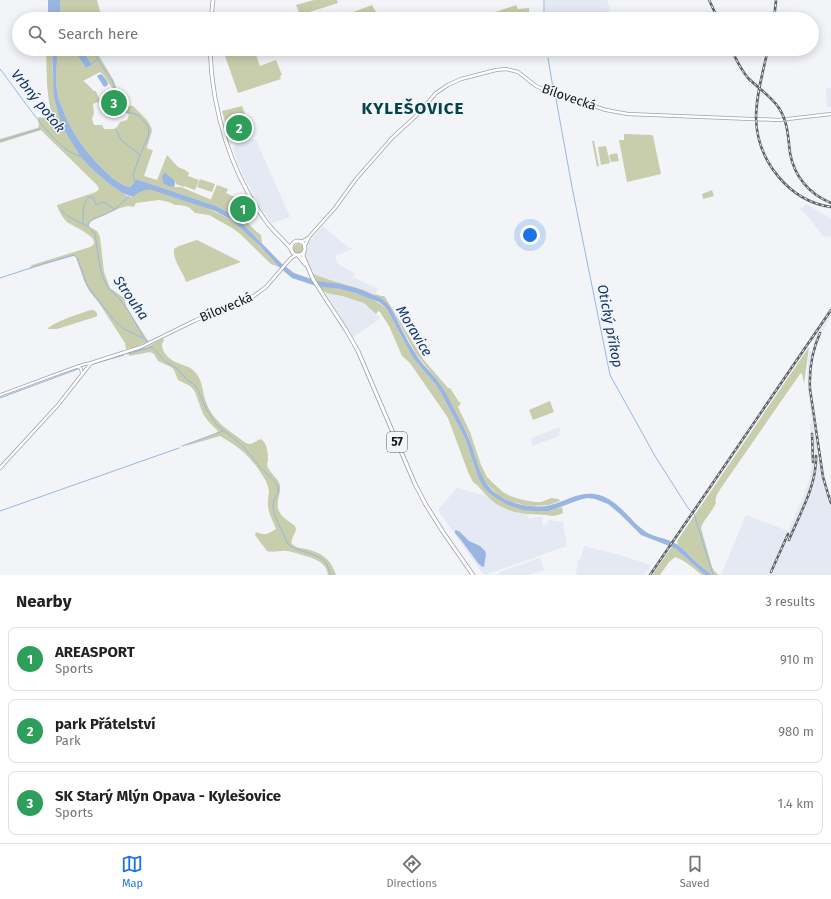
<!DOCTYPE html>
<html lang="en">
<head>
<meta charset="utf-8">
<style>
  :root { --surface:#fff; --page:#f2f2f2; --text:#222; --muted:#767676; --line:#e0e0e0; --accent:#1a73e8 }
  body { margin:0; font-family:"Fira Sans",sans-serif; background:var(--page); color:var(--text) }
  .you { position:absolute; left:530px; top:235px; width:14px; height:14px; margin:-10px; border:3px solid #fff; border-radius:50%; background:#1a73e8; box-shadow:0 0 0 6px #1a73e833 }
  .badge { display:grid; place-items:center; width:26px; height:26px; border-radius:50%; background:var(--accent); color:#fff; font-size:13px; font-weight:700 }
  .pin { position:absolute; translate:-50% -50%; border:2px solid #fff; box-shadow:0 1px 4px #0006 }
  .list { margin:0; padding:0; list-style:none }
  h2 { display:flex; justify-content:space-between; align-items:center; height:52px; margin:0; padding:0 16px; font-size:17px }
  h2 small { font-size:13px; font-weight:400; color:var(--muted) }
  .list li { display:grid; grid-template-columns:26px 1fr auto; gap:12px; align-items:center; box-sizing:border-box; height:64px; margin:0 8px 8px; padding:0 8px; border:1px solid var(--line); border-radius:8px }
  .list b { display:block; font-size:15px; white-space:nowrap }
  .list p { margin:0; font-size:13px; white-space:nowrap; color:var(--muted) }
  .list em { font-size:13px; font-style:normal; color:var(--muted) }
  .icon { flex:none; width:22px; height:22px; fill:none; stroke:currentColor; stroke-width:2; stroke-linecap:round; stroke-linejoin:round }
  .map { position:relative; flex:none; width:831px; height:575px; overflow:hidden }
  .search { position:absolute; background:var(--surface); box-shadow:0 2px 10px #0003; left:12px; right:12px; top:12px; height:44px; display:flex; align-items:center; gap:10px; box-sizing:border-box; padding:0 14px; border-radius:22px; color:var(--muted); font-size:15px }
  .sheet { height:268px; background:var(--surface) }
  nav { display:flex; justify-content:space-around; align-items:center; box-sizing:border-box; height:56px; border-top:1px solid var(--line); background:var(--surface); font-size:11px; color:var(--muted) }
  nav a { display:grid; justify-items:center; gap:2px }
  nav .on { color:var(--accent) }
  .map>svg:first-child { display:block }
  .built { fill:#e4e9f3 }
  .green { fill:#c8cdac }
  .water { fill:#98b6e1 }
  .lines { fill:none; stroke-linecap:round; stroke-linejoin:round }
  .stream { stroke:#98b6e1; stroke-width:1 }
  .tertiary-casing { stroke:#a0a2a6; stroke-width:3.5 }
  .secondary-casing { stroke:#a0a2a6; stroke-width:4 }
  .primary-casing { stroke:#a0a2a6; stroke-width:4.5 }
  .tertiary { stroke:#fff; stroke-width:2 }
  .secondary { stroke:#fff; stroke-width:2.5 }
  .primary { stroke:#fff; stroke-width:3 }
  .rail-casing { stroke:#5f6163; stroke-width:2.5 }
  .rail { stroke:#f2f4f8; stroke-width:1; stroke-dasharray:3; stroke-linecap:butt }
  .labels { text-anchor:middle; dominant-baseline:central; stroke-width:3; stroke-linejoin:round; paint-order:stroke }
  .shield { fill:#f2f4f8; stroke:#57585a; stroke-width:1 }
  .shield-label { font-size:12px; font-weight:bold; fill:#141516 }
  .street-label { font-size:13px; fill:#141516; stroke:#f2f4f8 }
  .water-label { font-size:14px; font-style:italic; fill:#0e3468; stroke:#f2f4f8 }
  .district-label { font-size:17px; font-weight:bold; letter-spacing:1px; fill:#02454a; stroke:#f2f4f8 }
</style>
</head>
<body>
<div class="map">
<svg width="831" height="575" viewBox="0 0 831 575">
  <rect width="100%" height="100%" fill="#f2f4f8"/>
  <g class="built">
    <polygon points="545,0 607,0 610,10 607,19 545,19"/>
    <polygon points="708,0 711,0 720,19 716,19"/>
    <polygon points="775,0 778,0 777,11 775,19 772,19"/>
    <polygon points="547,49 579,49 564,55 561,50 547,56"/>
    <polygon points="730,49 733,49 744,70 750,77 759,85 766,49 769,49 762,88 777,103 785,116 789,130 793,159 800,175 810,188 818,194 831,201 831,204 822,200 813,195 804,187 797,176 790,159 786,131 782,117 775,105 761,92 758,115 758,125 760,137 765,151 775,170 784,180 792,188 801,195 814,201 831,206 831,209 812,204 795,194 781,182 769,165 759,145 755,125 755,114 758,89 748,80 741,72 735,62"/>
    <polygon points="826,88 831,88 831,107 827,107"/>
    <polygon points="253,139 256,140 290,217 272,223 263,211 245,179 237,161 233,148 237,143"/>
    <polygon points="806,204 831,219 831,236 824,237 810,219 800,209"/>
    <polygon points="323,226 350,249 351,248 353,249 335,256 337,260 336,261 341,266 355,274 353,277 378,289 375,295 364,290 333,281 313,274 305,258 307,247 309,242"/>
    <polygon points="326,293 342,296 364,303 378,316 380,319 353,337"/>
    <polygon points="831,307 831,315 820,336 815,352 812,365 811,383 812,399 825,477 831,498 831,575 721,575 746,515 788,531 806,490 810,478 812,460 810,424 812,423 811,412 808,391 808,377 807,376 809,353 812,351 817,335 816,335 652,575 648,575"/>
    <polygon points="560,427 559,436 532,446 531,438"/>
    <polygon points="457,488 487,496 496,504 514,512 528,514 529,519 535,517 543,517 542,525 547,524 549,520 563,522 567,546 485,575 480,570 454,533 438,510"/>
    <polygon points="584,546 620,555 651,565 645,575 576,575 578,560 580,560"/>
    <polygon points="540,558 544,570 529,575 495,575 498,574 500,572"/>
  </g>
  <g class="green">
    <polygon points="60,0 97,0 102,19 61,19"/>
    <polygon points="314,0 337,0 338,3 300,15 296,5"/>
    <polygon points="372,5 376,12 373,13 375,19 350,19 348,14"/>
    <polygon points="516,5 518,9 529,8 529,19 505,19 503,16 493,19 488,19 487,15"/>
    <path d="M 46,49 L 52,49 L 53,78 L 62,127 L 81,156 L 92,169 L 108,183 L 122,193 L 130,197 L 133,197 C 137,194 141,190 146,189 C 158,187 222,213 233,221 C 250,234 264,251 279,267 L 271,264 L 239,233 L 232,228 L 209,215 L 195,213 L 190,208 L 185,206 L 179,205 L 175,205 L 169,202 L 159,200 L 136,203 L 134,207 L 128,206 L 120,208 L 91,221 L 88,226 L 97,231 L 100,237 L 104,272 L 110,288 L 124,298 L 127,308 L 141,330 L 147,339 L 149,341 L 132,348 L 126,349 L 125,343 L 99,303 L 90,292 L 84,281 L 76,257 L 73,256 L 29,269 L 32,265 L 87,248 C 89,247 91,247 93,245 C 100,237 72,226 67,222 C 62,217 60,212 57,206 L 57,205 L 96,192 L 99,189 L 97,185 L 54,143 L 41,130 L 0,143 L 0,139 L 37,128 L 39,127 L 38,117 L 44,118 L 52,114 L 49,102 L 47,85 Z"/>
    <path d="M 57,49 L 73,49 L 86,68 L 92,65 L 82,49 L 95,49 L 114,81 L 119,95 L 117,95 L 116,90 C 108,86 107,77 100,72 L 83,81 L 86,83 L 94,91 L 96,91 L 100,101 L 93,104 L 94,113 L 92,119 L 94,125 L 102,125 L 104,129 L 114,129 L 117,127 L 120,122 L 127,120 L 129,115 L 127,113 L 121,113 L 119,109 L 120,107 L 126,108 L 128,106 L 133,106 L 147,120 L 151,127 L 152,131 L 147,147 L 148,149 L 153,150 L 144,176 L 157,180 L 167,155 L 178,167 L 185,170 L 189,173 L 186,182 L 188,176 L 199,180 L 195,190 L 184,186 L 184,187 L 176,184 L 175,181 L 167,175 L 166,173 L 164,173 L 162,176 L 172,187 L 181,187 L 212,200 L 211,199 L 217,185 L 228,189 L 226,193 L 237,198 L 232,208 C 237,215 243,218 249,224 C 253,228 256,232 261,235 L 262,243 L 242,223 L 216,206 L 136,179 L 134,183 L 130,187 C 119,185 110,176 102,168 C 84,150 70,131 62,107 C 60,103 58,99 58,95 C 54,80 58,64 57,49 Z"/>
    <polygon points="236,49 254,49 260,66 276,60 282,75 280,76 281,79 238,93 224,53"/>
    <polygon points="242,106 253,134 231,141 222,111"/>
    <polygon points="624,134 652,135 653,136 661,174 627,182 619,140 624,140"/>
    <polygon points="592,141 594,141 599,166 597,167"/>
    <polygon points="606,146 610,163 601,165 598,147"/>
    <polygon points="617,153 619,161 611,162 609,155"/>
    <polygon points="200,179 215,184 212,192 197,187"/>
    <polygon points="712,190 714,196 703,199 702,194"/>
    <path d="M 197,240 L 241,262 L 186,282 C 183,271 173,262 174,249 L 179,246 Z"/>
    <circle cx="298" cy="249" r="5"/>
    <polygon points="313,274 333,281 364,290 374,295 375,294 381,296 384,296 385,297 423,359 448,388 450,388 459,402 461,403 458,407 470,432 481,465 487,477 494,484 503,492 510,496 523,500 535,502 541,502 551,498 559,499 560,501 549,505 533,506 524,505 509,501 499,496 488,485 481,475 468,435 444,390 439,382 416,354 391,308 387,303 381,298 328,283 317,281"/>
    <path d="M 320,286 C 340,289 376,295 388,311 L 413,358 L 436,385 L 441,393 L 465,438 L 478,477 L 493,496 L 533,511 L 549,511 L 562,507 L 563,513 L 558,515 L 553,516 L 547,515 L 528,514 L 514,512 L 504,508 L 496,504 L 487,496 L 477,485 L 473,482 L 468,472 L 448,418 L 444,412 L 410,363 L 402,356 L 389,326 L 380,312 L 378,311 L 376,314 L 364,303 L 342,296 L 326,293 L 326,292 L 323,291 Z"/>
    <path d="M 91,310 L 94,310 L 97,313 L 97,316 L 95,317 L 57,329 L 48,329 L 48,328 C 61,319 76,315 91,310 Z"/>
    <path d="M 163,338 L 164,340 C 164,340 162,344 162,345 C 162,353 171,361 178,363 C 184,366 189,366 194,371 C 203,379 202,392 206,402 C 212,419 225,428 239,438 C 242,440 246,444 250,444 C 253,444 257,440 261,439 C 267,443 268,452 268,459 C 268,461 267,463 267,465 C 268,472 279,478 280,486 C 281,494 275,504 279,511 C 281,517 290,522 295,526 L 296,529 C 296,534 290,538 292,544 C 296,548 301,548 306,549 C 322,553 331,559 336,575 L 328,575 C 326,560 311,558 299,554 C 295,553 291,551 286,551 C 280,550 274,553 267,551 L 255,535 L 256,532 C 266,536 267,534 276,529 C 273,521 267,511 268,502 C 268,497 270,492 268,487 C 267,482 264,478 261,473 C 249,455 239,447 220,436 L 189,445 L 183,446 L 216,433 L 218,431 L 208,421 L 203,414 L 195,392 L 193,389 L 190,386 L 178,380 L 174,370 L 171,367 L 158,361 L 154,354 L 150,352 L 129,356 L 129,352 L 147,347 Z"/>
    <path d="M 809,347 L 804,384 L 802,373 L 800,374 L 721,488 C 718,493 714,498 716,503 C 712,512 704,519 701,528 L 712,567 L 715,572 L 719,575 L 712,575 L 701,566 L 678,545 L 677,541 Z"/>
    <polygon points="550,401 554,412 533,420 529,410"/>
    <path d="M 672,547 L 676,549 L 705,575 L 702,575 C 694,569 685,560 675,557 L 669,562 L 660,575 L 652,575 Z"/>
  </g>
  <g class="water">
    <polygon points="48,0 60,0 61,19 48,19"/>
    <path d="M 52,49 L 57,49 C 58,64 54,80 58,95 C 58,99 60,103 62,107 C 70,131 84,150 102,168 C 110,176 119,185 130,187 L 134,183 L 136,179 L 216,206 L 234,216 L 242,223 L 281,263 L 294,273 L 317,281 L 340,284 L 356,288 L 381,298 L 387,303 L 391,308 C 399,323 406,339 415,353 C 421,363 431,372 438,381 C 444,389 449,398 453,407 C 458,416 463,425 467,434 C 477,455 478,481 498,495 C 512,505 534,509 551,505 C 565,501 579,492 594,494 C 616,497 627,517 642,529 C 652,538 667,537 678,545 C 683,549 687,553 691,557 C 698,564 705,569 712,575 L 705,575 L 676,549 L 672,547 L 641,535 L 620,514 L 608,504 L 595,499 L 587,498 L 579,500 L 555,509 L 549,511 L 533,511 L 523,510 L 508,505 L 493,496 L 485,489 L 478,477 L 465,438 L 441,393 L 436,385 L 413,358 L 388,311 L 385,307 L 379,302 L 355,293 L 339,289 L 316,286 L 292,278 L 279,267 L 260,246 L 232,220 L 215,211 L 152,190 C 144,189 139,192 133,197 L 122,193 L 108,183 L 92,169 L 81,157 L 62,127 L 54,97 Z"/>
    <polygon points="73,49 82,49 92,65 86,68"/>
    <path d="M 101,74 C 104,76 108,82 108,85 L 104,87 L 97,76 Z"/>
    <path d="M 164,173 L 166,173 C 169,178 178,178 174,187 L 168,186 L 163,183 L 162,176 Z"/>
    <polygon points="456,530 460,532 469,541 480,546 485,551 486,554 484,567 481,566 478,563 461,540 455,533 455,531"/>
  </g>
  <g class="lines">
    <g class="stream">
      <polyline points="544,0 544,19"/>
      <polyline points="61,15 68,16 71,19"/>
      <polyline points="91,49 113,82 116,95 121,108 127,112 138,115 148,126 149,132 148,137 140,155 133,175 135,183"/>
      <polyline points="548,58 552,82 556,99 572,187 610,375 655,456 688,508 694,514 713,575"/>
      <polyline points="91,64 97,60"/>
      <path d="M 0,69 C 15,87 58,156 81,156"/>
      <polyline points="116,130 121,140 140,155"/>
      <polyline points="0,141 40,129"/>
      <path d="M 130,195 C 123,202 117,209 108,213 C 101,217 89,218 88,226 L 95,234 L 100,267 L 102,275 L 106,284 L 109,289 L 117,296 L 128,310 L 144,338 L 147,342"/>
      <polyline points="60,209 66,215 82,224"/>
      <path d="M 88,226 L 83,224 C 83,214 82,205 89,197 L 93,197 L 96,205 L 103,202 L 105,203 L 114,209"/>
      <polyline points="0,278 46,263 74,255 77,258 88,287 115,321 124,329 143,338"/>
      <path d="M 127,354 L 152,347 L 165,361 L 178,369 L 187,380 L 195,385 L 198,390 L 206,409 L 217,425 L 243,446 L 262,469 L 276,483 L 278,488 L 278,493 L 274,500 L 273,508 L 275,516 L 288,544 C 298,553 318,552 326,563 C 328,566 329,571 331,575"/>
      <polyline points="93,364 124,355"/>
      <polyline points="0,398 78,369"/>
      <polyline points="182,446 223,431"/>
      <polyline points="0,511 179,448"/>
    </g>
    <defs>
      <g id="tertiary">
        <polyline points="78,366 81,369 82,374"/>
        <polyline points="0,395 65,371 85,364 91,363"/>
      </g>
      <g id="secondary">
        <polyline points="300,242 303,241 308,238"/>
        <polyline points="304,247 309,237 335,208 356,179 378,154 392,138 417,115 436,93 448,85 461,79 496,70 506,69 518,72 536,86 545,90 606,110 628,114 779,120 831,114"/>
        <polyline points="0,468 58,405 91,363 141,347 196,320 251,298 266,287 291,258 296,255"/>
      </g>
      <g id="primary">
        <polyline points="211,19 213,0"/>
        <path d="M 210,49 C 212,111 231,174 268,224 C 275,233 284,240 291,249"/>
        <circle cx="298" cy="248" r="7"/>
        <polyline points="304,252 303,256 313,279 329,304 346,330 358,351 415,484 426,505 443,532 473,575"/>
        <polyline points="298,255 305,264"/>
      </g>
    </defs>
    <use href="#tertiary" class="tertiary-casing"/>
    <use href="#secondary" class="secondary-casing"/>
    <use href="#primary" class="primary-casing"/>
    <use href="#tertiary" class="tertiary"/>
    <use href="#secondary" class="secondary"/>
    <use href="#primary" class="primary"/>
    <defs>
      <g id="rail">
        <polyline points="709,0 718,19"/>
        <polyline points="774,19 776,0"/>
        <path d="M 731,49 C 736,59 741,70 748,78 C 758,88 771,96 779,108 C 788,122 788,137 790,153 C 794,176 809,194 831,203"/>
        <path d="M 768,49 C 763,72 756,95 756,118 C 757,161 789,201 831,207"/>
        <path d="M 820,333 C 812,351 809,370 810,389 L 823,477 L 828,494 L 831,503"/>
        <polyline points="812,434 813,462"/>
        <path d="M 789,540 C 800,513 817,485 816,456"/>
        <polyline points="771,572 788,534"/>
        <polyline points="650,575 831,310"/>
      </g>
    </defs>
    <use href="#rail" class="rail-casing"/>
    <use href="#rail" class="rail"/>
  </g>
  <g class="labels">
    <rect class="shield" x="387" y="432" width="20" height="20" rx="3"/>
    <g class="shield-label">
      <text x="397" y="442">57</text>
    </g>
    <g class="street-label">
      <text transform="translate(569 97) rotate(19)">Bílovecká</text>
      <text transform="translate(226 307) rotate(-23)">Bílovecká</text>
    </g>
    <g class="water-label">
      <text transform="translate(38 101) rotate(51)">Vrbný potok</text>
      <text transform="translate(131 298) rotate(55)">Strouha</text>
      <text transform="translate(610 326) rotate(79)">Otický příkop</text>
      <text transform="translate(414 331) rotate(59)">Moravice</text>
    </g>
    <g class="district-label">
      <text x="413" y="108">KYLEŠOVICE</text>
    </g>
  </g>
</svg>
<div class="you"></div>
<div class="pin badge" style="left:243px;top:209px;background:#2e9e5b">1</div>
<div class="pin badge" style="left:239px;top:128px;background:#2e9e5b">2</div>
<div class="pin badge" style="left:114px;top:103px;background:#2e9e5b">3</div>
<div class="search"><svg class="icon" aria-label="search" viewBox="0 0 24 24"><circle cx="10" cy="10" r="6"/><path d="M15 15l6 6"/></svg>Search here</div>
</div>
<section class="sheet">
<h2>Nearby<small>3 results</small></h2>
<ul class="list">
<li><span class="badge" style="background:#2e9e5b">1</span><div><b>AREASPORT</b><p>Sports</p></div><em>910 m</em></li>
<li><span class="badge" style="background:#2e9e5b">2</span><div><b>park Přátelství</b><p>Park</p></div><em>980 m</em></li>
<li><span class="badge" style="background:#2e9e5b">3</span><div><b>SK Starý Mlýn Opava - Kylešovice</b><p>Sports</p></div><em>1.4 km</em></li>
</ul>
</section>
<nav>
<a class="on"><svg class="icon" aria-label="map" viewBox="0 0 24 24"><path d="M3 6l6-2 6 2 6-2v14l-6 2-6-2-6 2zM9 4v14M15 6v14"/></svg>Map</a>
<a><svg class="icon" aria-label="directions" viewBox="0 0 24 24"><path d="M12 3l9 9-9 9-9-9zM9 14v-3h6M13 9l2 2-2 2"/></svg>Directions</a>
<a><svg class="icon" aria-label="saved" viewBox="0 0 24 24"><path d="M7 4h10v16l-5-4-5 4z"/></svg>Saved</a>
</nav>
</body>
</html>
